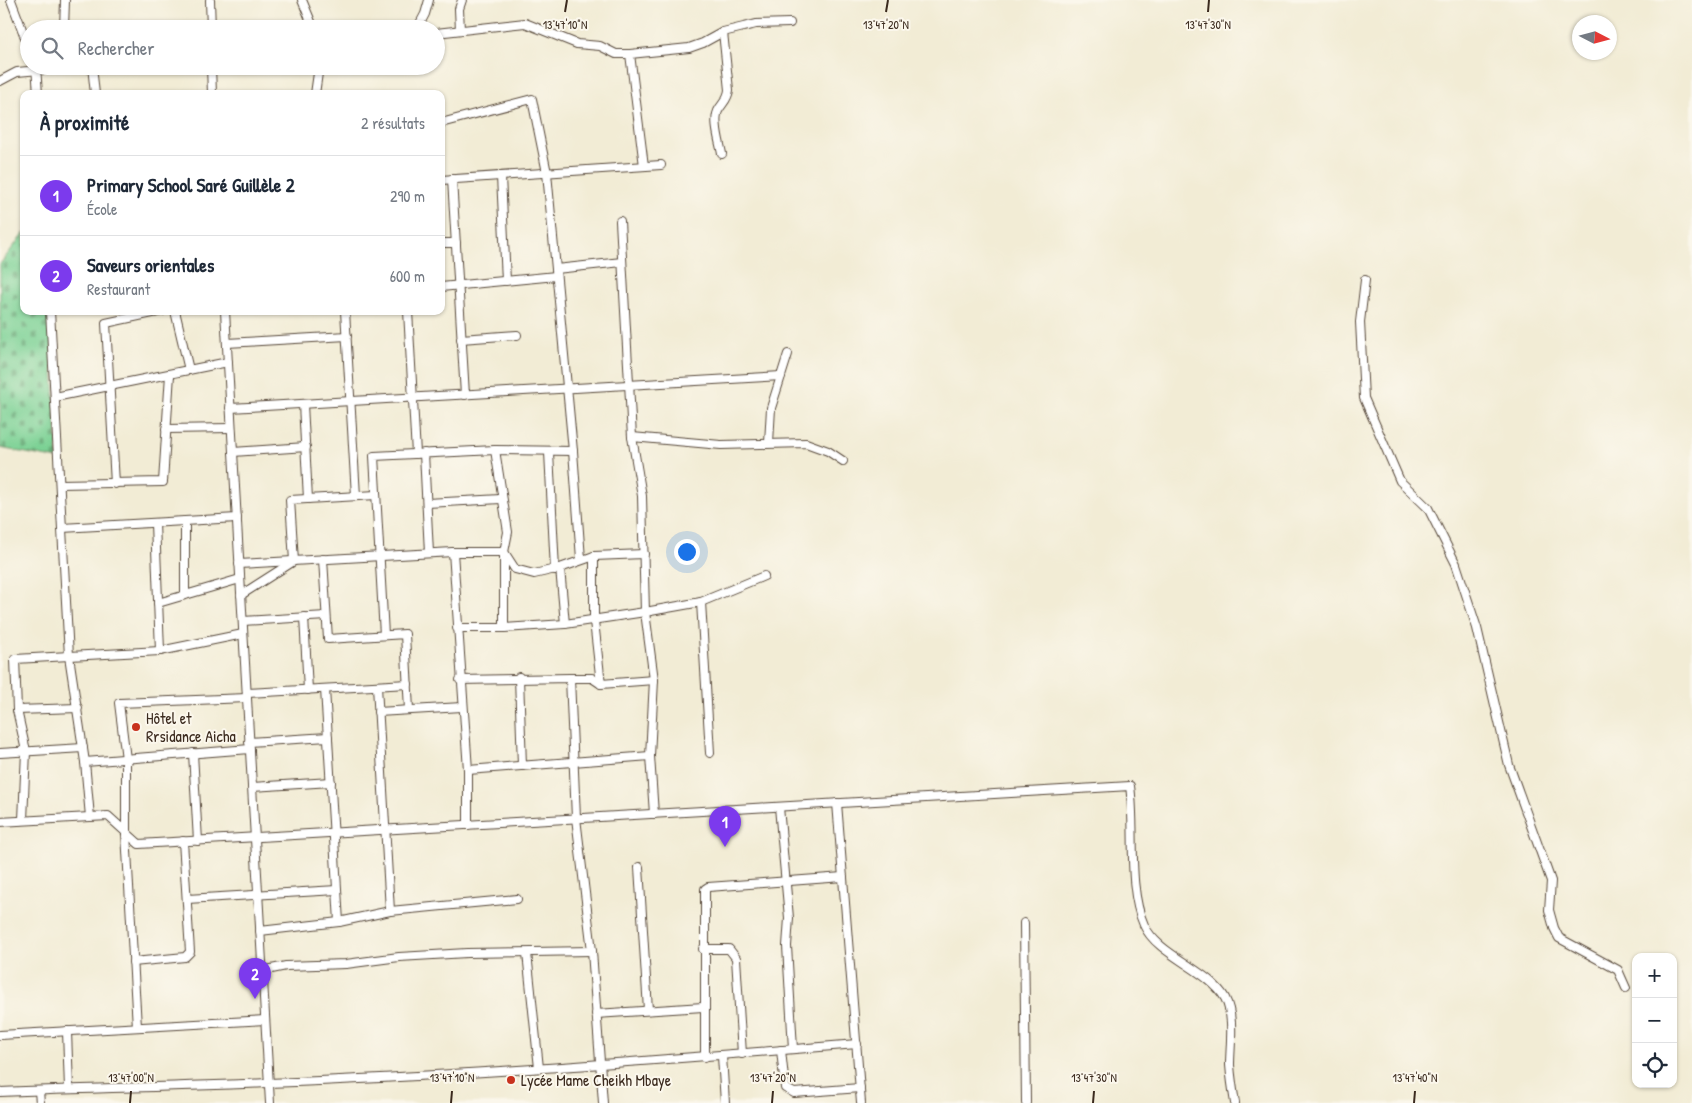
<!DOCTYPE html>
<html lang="fr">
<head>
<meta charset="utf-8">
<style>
  :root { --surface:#fff; --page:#f2f2f3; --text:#1f2937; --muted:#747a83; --line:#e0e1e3; --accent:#7c3aed }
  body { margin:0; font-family:"Patrick Hand",sans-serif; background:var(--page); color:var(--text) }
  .controls { position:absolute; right:15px; bottom:15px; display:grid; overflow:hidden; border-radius:10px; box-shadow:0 1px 4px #0004 }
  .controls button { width:45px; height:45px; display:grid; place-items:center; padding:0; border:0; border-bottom:1px solid var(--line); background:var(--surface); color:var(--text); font:25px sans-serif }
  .compass { position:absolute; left:1572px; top:15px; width:45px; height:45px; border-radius:50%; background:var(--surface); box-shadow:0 1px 4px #0004; rotate:96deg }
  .you { position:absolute; left:686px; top:551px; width:18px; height:18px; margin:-12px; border:4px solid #fff; border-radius:50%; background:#1a73e8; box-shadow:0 0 0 8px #1a73e833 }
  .badge { display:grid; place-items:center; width:32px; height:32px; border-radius:50%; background:var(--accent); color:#fff; font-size:16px; font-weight:700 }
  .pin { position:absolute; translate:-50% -41px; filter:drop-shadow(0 1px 2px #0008) }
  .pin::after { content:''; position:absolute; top:26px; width:18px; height:15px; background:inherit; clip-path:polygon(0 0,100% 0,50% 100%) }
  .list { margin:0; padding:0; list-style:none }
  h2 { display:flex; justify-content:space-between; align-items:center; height:65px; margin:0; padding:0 20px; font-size:21px }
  h2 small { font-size:16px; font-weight:400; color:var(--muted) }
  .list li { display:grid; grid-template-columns:32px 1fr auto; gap:15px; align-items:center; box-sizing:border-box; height:80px; padding:0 20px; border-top:1px solid var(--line) }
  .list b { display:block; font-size:19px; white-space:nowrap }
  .list p { margin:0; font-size:16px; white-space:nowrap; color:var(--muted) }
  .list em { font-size:16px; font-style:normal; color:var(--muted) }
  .icon { flex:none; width:28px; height:28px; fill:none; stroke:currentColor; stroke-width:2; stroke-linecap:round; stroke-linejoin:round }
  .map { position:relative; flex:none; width:1692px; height:1103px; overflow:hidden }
  .search { position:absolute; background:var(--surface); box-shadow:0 1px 4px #0004; left:20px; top:20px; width:425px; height:55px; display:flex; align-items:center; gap:12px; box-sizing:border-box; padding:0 18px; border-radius:28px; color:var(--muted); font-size:19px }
  .panel { position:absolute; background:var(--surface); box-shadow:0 1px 4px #0004; left:20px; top:90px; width:425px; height:225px; border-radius:10px }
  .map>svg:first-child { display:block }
  .cemetery { fill:url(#cemetery-stones); stroke:#5c7e59 }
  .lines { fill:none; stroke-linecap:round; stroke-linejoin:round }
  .minor-casing { stroke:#564739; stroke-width:10 }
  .minor { stroke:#fff; stroke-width:8 }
  .ticks { fill:none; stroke:#3b2a1e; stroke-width:2 }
  .poi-dot { fill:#c8321e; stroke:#fbf7ec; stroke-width:2 }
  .labels { text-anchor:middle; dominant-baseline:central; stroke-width:4; stroke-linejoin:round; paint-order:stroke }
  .poi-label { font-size:16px; fill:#3b2a1e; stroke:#fbf7ec; text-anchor:start }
  .ticks-label { font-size:12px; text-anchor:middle; fill:#3b2a1e; stroke:#fbf7ec; stroke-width:4; stroke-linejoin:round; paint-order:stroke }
</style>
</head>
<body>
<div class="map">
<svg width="1692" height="1103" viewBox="0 0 1692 1103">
  <defs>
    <pattern id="cemetery-stones" width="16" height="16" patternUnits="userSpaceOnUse" patternTransform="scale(1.25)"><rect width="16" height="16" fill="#7cd194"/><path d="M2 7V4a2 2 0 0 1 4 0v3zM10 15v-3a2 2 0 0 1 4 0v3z" fill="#67aa78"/></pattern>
  </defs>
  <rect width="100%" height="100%" fill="#fbf7ec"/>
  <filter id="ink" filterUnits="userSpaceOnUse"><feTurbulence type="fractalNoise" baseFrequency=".02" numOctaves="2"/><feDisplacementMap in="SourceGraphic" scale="10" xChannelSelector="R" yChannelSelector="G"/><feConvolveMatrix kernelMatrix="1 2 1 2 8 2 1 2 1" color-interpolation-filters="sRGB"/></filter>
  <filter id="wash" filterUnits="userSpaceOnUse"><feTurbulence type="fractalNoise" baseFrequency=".0096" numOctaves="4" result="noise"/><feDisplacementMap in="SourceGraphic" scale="20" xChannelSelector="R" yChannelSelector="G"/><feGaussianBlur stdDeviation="1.12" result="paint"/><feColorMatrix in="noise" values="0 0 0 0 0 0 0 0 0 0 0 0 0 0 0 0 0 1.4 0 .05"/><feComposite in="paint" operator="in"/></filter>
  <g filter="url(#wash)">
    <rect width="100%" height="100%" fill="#f2ecd5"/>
    <polygon class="cemetery" points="24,233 24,311 50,311 58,459 0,448 0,264"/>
  </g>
  <g filter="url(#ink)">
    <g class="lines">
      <defs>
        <g id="minor">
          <polyline points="11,0 29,48"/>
          <polyline points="210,0 211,29"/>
          <polyline points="302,0 314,29"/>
          <polyline points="64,29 65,0"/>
          <polyline points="417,29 425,14 429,0"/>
          <polyline points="460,30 459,9 462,0"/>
          <polyline points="436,33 525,23 577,44 600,46 616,54 630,54"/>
          <polyline points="36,66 38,94"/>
          <polyline points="92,66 95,94"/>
          <polyline points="211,66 212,94"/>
          <polyline points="0,81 17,72 84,66"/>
          <polyline points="315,94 319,66"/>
          <polyline points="441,123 532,99 547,173 573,451 581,559"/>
          <path d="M 722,154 C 720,143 713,122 718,111 C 722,103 728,100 729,90 L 723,32"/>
          <polyline points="644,166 630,54 689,48 703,43 723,32 756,24 790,23"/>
          <polyline points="501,176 506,281"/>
          <polyline points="452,179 465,395"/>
          <polyline points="441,180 661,165"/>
          <polyline points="620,221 632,437 642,496 645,612 654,680 650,756 654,814"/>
          <polyline points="441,243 456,243"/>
          <polyline points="556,269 622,262"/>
          <polyline points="1365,280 1360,322 1364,398 1400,481 1428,508 1456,564 1477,628 1509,765 1551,881 1549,910 1554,928 1559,938 1618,970 1626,988"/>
          <polyline points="441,287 556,276"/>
          <polyline points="50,311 69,656 85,762 90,817"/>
          <polyline points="175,311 189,370"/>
          <polyline points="225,311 270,1103"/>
          <polyline points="345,311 356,496"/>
          <polyline points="408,311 416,454"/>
          <polyline points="461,339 517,335"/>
          <polyline points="227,343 347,336"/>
          <polyline points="55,397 228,362"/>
          <polyline points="303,404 308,499"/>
          <polyline points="230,408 781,376"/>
          <polyline points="166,429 231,428"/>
          <polyline points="632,437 721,445 806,443 828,451 843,461"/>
          <polyline points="769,443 771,408 788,354"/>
          <polyline points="495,450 508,532 504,552 504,628"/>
          <polyline points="233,452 306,447"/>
          <polyline points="549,452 555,570"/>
          <polyline points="424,453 429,553"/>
          <polyline points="60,484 163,482 170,374"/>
          <polyline points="115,484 106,323 162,311"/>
          <polyline points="427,503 501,499"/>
          <polyline points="185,521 185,595"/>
          <polyline points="155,523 160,651"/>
          <polyline points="62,528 237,518"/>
          <polyline points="453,552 468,770 468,825"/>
          <polyline points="594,556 594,621 601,684"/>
          <polyline points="323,559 328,639 405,634 409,710"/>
          <polyline points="239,564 453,552 504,552 515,569 534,574 560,568 594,556 644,554"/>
          <polyline points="560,568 565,624"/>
          <polyline points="241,595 294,561 290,500 376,495"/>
          <polyline points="701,602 710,753"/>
          <polyline points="158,603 240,579"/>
          <polyline points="304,617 308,690"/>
          <polyline points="243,621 326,616"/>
          <polyline points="457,628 504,628 565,624 645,612 701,602 764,576"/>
          <polyline points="384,635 374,456 495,450 573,451"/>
          <polyline points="519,677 522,766"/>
          <polyline points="570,678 592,678 601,684 654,680"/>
          <polyline points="460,680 570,678 576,818 592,951 603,1103"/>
          <polyline points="377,686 390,911"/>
          <polyline points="325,689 339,922"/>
          <polyline points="247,693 408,684"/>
          <polyline points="17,710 78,708"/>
          <polyline points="378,712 462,707"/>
          <polyline points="249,742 328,737"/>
          <polyline points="0,753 83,748"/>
          <polyline points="193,753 198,841"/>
          <polyline points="85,762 250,749"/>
          <polyline points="468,770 650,756"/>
          <polyline points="252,787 331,782"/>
          <polyline points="837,803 861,1103"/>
          <polyline points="779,807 789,918 787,946 793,1049"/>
          <polyline points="23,820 26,751 17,710 15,659 160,651 243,634"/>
          <path d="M 0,822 L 108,816 L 139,844 L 1130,786 C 1136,828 1127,887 1144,925 C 1157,955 1209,970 1225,998 C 1235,1017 1230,1045 1230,1065 C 1231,1078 1233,1091 1235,1103"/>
          <polyline points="639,867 648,1010"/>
          <polyline points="187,899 337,890"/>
          <polyline points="1024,923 1026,1103"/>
          <polyline points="260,931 339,922 390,911 517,899"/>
          <polyline points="703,949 729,949 736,958 742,1054"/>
          <polyline points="527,953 539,1068"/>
          <polyline points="133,962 185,957 190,952 183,841"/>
          <polyline points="262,971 286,966 346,964 399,957 467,953 592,951"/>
          <polyline points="596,1014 703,1007"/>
          <polyline points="137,1027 126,833 126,759 119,703 247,698"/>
          <polyline points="67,1031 69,1089"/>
          <polyline points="0,1035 265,1020"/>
          <polyline points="781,1050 785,1088 794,1093 860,1088"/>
          <polyline points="722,1056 725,1103"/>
          <polyline points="705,1057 705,889 708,887 843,877"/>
          <polyline points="39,1091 40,1103"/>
          <path d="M 0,1092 C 89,1088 178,1087 267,1083 C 464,1076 661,1060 857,1044"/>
        </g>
      </defs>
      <use href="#minor" class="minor-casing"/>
      <use href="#minor" class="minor"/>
    </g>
  </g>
  <path class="ticks" d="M 565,12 L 567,0M 886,12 L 888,0M 1208,12 L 1209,0M 130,1103 L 131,1091M 451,1103 L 452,1091M 772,1103 L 773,1091M 1093,1103 L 1094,1091M 1414,1103 L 1415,1091"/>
  <g class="poi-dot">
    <circle cx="136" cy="727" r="5"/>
    <circle cx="511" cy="1080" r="5"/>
  </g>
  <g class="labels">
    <g class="poi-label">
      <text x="146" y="718">Hôtel et<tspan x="146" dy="18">Rrsidance Aicha</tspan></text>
      <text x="521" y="1080">Lycée Mame Cheikh Mbaye</text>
    </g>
  </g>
  <g class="ticks-label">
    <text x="565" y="29">13°47'10"N</text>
    <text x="886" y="29">13°47'20"N</text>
    <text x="1208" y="29">13°47'30"N</text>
    <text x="131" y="1082">13°47'00"N</text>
    <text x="452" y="1082">13°47'10"N</text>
    <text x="773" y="1082">13°47'20"N</text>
    <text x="1094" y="1082">13°47'30"N</text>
    <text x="1415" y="1082">13°47'40"N</text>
  </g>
</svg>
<div class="controls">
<button>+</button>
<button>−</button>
<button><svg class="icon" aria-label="locate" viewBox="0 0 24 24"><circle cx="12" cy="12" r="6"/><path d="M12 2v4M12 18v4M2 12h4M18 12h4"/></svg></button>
</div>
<svg class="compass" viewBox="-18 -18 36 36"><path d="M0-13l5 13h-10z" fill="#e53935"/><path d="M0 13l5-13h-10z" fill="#747a83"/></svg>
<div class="you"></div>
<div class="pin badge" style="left:725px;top:847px">1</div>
<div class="pin badge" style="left:255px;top:999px">2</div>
<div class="search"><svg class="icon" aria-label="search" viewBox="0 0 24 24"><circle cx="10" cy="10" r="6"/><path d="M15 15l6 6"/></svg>Rechercher</div>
<section class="panel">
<h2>À proximité<small>2 résultats</small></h2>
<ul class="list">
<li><span class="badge">1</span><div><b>Primary School Saré Guillèle 2</b><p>École</p></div><em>290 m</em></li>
<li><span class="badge">2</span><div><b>Saveurs orientales</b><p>Restaurant</p></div><em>600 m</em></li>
</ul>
</section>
</div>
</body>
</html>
